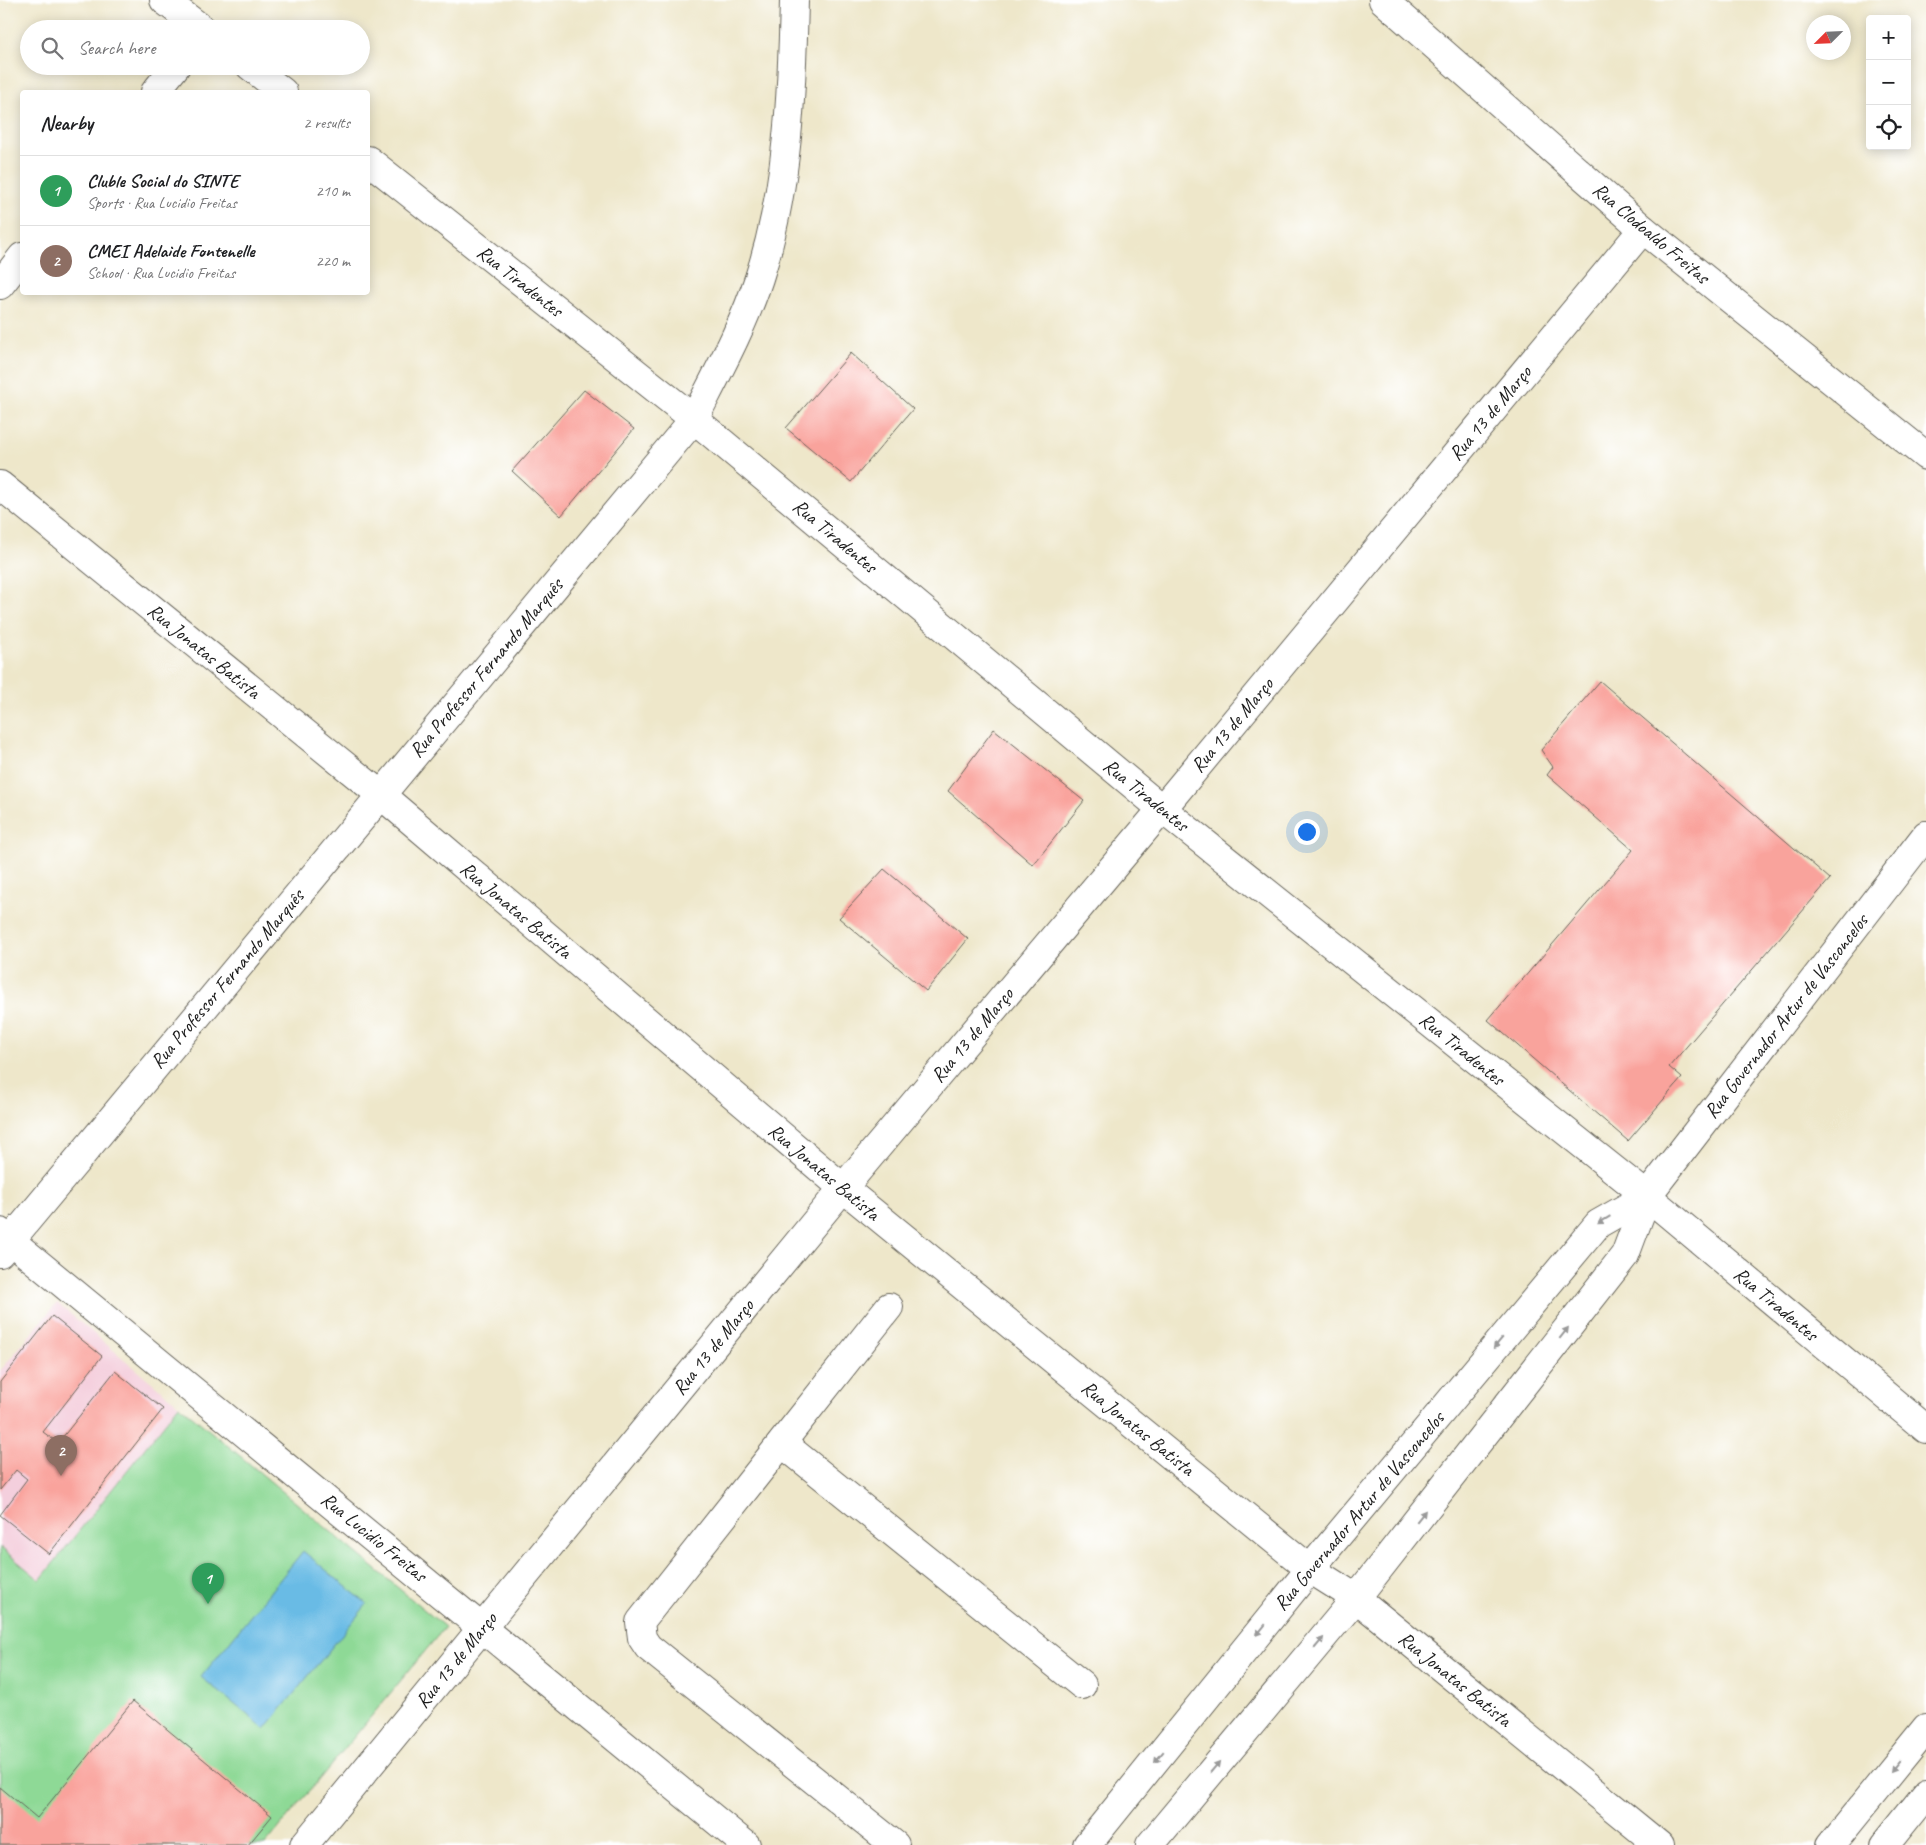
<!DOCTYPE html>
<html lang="en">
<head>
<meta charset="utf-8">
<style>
  :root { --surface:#fff; --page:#f2f2f2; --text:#202124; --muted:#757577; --line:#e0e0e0; --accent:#1f6fb2 }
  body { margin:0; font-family:Caveat,sans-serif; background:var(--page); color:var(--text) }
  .controls { position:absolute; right:15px; top:15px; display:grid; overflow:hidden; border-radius:5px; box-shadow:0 2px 12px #0003 }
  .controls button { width:45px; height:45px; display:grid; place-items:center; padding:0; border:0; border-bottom:1px solid var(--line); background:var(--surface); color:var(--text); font:25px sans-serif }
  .compass { position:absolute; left:1806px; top:15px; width:45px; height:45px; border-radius:50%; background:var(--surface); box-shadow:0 2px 12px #0003; rotate:246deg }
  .you { position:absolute; left:1306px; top:831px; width:18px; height:18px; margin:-12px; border:4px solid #fff; border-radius:50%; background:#1a73e8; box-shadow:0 0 0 8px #1a73e833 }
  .badge { display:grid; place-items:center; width:32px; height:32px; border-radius:50%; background:var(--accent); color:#fff; font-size:16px; font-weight:700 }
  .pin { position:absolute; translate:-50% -41px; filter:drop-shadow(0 1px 2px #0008) }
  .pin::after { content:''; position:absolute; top:26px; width:18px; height:15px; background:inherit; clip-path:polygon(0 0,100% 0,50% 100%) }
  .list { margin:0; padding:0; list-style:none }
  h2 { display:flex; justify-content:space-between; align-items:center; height:65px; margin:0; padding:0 20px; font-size:21px }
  h2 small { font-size:16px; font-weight:400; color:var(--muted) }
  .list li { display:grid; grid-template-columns:32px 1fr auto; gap:15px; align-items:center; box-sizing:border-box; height:70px; padding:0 20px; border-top:1px solid var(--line) }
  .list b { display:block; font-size:19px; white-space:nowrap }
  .list p { margin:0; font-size:16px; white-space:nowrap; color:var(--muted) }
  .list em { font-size:16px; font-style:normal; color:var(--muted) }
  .icon { flex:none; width:28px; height:28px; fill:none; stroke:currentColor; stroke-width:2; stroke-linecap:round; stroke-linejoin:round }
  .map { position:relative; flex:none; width:1926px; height:1845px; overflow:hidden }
  .search { position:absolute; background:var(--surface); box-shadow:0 2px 12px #0003; left:20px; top:20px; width:350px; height:55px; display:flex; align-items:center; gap:12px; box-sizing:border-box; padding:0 18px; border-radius:28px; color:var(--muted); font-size:19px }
  .panel { position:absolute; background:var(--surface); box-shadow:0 2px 12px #0003; left:20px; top:90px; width:350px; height:205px; border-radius:5px }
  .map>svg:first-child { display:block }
  .built { fill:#f4cfdd }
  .green { fill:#8ed996; stroke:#557a59 }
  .water { fill:#69bbe5; stroke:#426c80 }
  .building { fill:#f9a39c }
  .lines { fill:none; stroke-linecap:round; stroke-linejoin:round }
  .street-casing { stroke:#666359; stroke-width:30 }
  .street { stroke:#fff; stroke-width:28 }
  .oneway { fill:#999 }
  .labels { text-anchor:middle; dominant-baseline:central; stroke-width:4; stroke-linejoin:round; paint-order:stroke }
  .street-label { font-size:20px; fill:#1c1c1c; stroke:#fff }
</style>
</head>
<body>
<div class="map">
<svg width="1926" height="1845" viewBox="0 0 1926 1845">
  <rect width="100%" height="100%" fill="#fff"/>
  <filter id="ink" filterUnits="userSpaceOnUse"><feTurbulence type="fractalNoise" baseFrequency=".02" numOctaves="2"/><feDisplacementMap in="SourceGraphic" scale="10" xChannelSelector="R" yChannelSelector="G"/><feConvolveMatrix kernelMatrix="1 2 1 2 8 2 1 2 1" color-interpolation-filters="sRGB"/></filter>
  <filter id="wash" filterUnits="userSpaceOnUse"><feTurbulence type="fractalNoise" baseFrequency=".0096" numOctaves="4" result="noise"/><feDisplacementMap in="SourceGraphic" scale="20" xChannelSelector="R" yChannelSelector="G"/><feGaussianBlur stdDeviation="1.12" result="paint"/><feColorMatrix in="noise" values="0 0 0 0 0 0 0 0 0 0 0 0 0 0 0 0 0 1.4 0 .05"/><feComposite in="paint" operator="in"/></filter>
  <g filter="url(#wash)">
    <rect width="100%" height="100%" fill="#eee7ca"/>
    <polygon class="built" points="57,1303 179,1405 40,1580 0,1547 0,1371"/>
    <polygon class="green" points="179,1405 445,1627 265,1845 0,1845 0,1547 40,1580"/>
    <polygon class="water" points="303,1551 367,1604 265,1729 201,1677"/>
    <g id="blocks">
      <g class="building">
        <polygon points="851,353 913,409 851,482 786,428"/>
        <polygon points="584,390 634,429 561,516 512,471"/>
        <polygon points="1600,681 1830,879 1669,1067 1682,1078 1628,1141 1488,1020 1633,850 1547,775 1553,767 1541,750"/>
        <polygon points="994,729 1084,801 1033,865 948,791"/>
        <polygon points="884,869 968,939 926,991 839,918"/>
        <polygon points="52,1316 102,1356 43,1432 58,1443 115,1371 163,1409 49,1554 0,1515 27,1479 16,1470 0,1490 0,1382"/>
        <polygon points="133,1701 272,1816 248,1845 0,1845 0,1787 37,1818"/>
      </g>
    </g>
  </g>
  <g filter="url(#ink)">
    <use href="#blocks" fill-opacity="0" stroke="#666359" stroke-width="1"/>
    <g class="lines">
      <defs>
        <g id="street">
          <polyline points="164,0 202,29"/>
          <polyline points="1383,0 1643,229 1926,456"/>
          <polyline points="250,66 283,92"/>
          <polyline points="155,92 176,66"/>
          <polyline points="368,160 694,419 1162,809 1647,1196 1926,1429"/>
          <polyline points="0,285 22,257"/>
          <polyline points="0,485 381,795 843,1188 1310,1569 1356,1598 1659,1845"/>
          <polyline points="0,1232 746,1845"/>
          <path d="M 0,1253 L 694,419 C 718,372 743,327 759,278 C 788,189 792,93 794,0"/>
          <polyline points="889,1307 640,1622 642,1638 648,1647 895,1845"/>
          <polyline points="782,1443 1082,1685"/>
          <polyline points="304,1845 843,1188 1162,809 1643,229"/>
          <polyline points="1087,1845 1310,1569 1598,1224 1647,1196"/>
          <polyline points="1150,1845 1356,1598 1625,1255 1647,1196 1926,835"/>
          <polyline points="1831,1845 1926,1728"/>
          <polyline points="1885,1845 1926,1794"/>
        </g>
      </defs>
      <use href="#street" class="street-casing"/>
      <use href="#street" class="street"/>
    </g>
    <defs><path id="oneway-solid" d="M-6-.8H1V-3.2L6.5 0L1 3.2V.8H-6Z" transform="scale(1.25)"/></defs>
    <g class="oneway">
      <use href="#oneway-solid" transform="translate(1604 1220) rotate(149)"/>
      <use href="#oneway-solid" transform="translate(1564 1333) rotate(-52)"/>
      <use href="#oneway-solid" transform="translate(1498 1343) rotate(130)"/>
      <use href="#oneway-solid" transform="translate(1421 1516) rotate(-52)"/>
      <use href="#oneway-solid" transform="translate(1261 1630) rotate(129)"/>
      <use href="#oneway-solid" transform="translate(1319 1643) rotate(-50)"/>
      <use href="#oneway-solid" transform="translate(1159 1757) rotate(129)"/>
      <use href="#oneway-solid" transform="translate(1895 1766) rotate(129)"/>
      <use href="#oneway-solid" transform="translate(1215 1767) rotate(-50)"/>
    </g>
  </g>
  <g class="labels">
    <g class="street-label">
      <text transform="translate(1651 233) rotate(40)">Rua Clodoaldo Freitas</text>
      <text transform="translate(520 281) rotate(38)">Rua Tiradentes</text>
      <text transform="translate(1490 413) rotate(-50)">Rua 13 de Março</text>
      <text transform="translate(835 536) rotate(40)">Rua Tiradentes</text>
      <text transform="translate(204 651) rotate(39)">Rua Jonatas Batista</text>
      <text transform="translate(486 668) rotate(-50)">Rua Professor Fernando Marquês</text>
      <text transform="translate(1232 725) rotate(-50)">Rua 13 de Março</text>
      <text transform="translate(1146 795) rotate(39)">Rua Tiradentes</text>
      <text transform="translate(516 910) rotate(40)">Rua Jonatas Batista</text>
      <text transform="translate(227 979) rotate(-50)">Rua Professor Fernando Marquês</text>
      <text transform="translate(1786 1016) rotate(-52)">Rua Governador Artur de Vasconcelos</text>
      <text transform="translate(972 1035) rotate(-50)">Rua 13 de Março</text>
      <text transform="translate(1462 1049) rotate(39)">Rua Tiradentes</text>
      <text transform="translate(824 1172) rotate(40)">Rua Jonatas Batista</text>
      <text transform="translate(1776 1304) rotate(40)">Rua Tiradentes</text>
      <text transform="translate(713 1347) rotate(-51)">Rua 13 de Março</text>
      <text transform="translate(1138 1428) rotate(39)">Rua Jonatas Batista</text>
      <text transform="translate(1359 1511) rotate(-50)">Rua Governador Artur de Vasconcelos</text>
      <text transform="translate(374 1537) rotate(39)">Rua Lucidio Freitas</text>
      <text transform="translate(456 1660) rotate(-51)">Rua 13 de Março</text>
      <text transform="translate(1455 1679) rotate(39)">Rua Jonatas Batista</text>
    </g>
  </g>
</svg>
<div class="controls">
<button>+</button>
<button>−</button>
<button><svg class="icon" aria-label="locate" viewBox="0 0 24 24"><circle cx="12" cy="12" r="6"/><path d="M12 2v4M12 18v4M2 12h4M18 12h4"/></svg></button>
</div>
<svg class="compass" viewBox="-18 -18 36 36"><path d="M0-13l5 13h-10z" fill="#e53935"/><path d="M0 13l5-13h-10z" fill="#757577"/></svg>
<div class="you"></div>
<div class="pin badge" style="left:208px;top:1604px;background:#2e9e5b">1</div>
<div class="pin badge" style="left:61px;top:1476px;background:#8d6e63">2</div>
<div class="search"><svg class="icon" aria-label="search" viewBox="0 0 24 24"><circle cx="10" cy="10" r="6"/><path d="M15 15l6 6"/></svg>Search here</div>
<section class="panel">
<h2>Nearby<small>2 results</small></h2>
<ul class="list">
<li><span class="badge" style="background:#2e9e5b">1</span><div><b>Cluble Social do SINTE</b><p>Sports · Rua Lucidio Freitas</p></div><em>210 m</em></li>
<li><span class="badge" style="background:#8d6e63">2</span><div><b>CMEI Adelaide Fontenelle</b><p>School · Rua Lucidio Freitas</p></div><em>220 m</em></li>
</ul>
</section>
</div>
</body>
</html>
